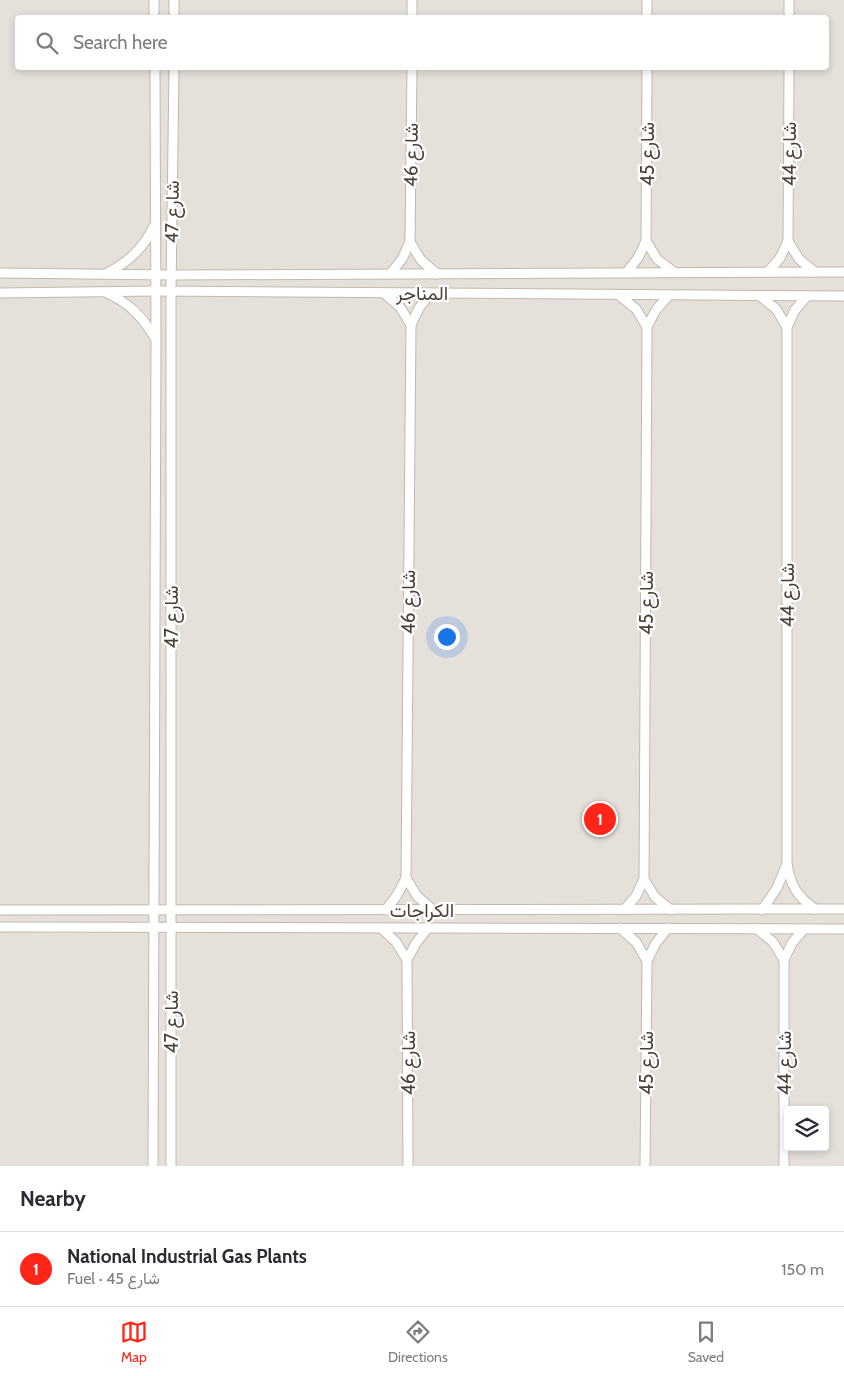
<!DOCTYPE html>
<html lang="en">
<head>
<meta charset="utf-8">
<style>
  :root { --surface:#fff; --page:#f7f7f7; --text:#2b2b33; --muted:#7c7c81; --line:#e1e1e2; --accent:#ff2518 }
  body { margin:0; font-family:Cabin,Vazirmatn,sans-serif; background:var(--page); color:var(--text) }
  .controls { position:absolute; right:15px; bottom:15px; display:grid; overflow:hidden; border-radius:5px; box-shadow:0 2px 8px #0003 }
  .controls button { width:45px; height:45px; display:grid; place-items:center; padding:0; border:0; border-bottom:1px solid var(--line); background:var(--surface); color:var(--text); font:25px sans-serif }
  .you { position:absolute; left:446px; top:636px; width:18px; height:18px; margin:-12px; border:4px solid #fff; border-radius:50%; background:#1a73e8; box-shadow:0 0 0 8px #1a73e833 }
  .badge { display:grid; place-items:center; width:32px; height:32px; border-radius:50%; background:var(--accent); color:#fff; font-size:16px; font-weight:700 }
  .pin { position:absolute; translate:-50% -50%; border:2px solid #fff; box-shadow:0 1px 5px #0006 }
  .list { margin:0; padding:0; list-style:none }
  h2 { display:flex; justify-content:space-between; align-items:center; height:65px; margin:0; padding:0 20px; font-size:21px }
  h2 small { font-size:16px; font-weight:400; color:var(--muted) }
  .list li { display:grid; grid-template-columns:32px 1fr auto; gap:15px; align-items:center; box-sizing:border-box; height:75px; padding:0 20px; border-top:1px solid var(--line) }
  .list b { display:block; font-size:19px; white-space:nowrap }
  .list p { margin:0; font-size:16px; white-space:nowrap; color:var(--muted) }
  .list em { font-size:16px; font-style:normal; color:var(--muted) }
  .icon { flex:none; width:28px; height:28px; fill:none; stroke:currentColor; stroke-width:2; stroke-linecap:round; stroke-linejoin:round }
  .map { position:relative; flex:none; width:844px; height:1166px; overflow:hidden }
  .search { position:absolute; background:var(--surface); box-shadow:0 2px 8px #0003; left:15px; right:15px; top:15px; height:55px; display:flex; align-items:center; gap:12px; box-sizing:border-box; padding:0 18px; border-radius:5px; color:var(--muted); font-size:19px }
  .sheet { height:140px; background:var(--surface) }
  nav { display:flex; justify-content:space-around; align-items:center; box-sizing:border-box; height:70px; border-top:1px solid var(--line); background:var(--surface); font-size:14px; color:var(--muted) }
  nav a { display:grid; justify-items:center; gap:2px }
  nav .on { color:var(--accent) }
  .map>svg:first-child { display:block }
  .industrial { fill:#e6e0db; fill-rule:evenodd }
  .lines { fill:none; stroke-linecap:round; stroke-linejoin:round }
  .minor-casing { stroke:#c3b8ab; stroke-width:11 }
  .minor { stroke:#fff; stroke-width:9 }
  .labels { text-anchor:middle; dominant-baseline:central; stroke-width:4.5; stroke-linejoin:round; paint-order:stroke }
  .street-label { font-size:19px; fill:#4b4136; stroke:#fff }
</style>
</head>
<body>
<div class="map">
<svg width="844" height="1166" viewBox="0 0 844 1166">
  <rect width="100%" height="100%" fill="#f6f1ea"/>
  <path class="industrial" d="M 0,0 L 844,0 L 844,1166 L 0,1166 ZM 18,18 L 826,18 L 826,68 L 18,68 ZM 788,1110 L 825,1110 L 825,1147 L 788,1147 Z"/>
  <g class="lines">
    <defs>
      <g id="minor">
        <polyline points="154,0 154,18"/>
        <polyline points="174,18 174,0"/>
        <polyline points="412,18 412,0"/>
        <polyline points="647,18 647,0"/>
        <polyline points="789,18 789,0"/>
        <polyline points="646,241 657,259 674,272"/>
        <polyline points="788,241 799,259 815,272"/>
        <polyline points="410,242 421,260 437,274"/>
        <polyline points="768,272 780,258 788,241 789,68"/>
        <polyline points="0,273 172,275 844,272"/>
        <polyline points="626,273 638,258 646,241 647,68"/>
        <path d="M 106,274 C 128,262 143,249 154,226"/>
        <polyline points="390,274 402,259 410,242 412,68"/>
        <polyline points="0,293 156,291 844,296"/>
        <path d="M 107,293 C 129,303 143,317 155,338"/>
        <polyline points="384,293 400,307 411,325"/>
        <polyline points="620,296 636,309 647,327"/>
        <polyline points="760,296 776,309 787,327"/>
        <path d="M 807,296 L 795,310 L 787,327 L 787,863 C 790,884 797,897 815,909"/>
        <polyline points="406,878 417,896 433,910"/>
        <polyline points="644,879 655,897 671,910"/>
        <polyline points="0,910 844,909"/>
        <polyline points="386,910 397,895 406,878 411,325 419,308 431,293"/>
        <polyline points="624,910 636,896 644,879 647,327 656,310 668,296"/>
        <polyline points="762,910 777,888 786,866"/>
        <polyline points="0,927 844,929"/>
        <polyline points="381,928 396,942 407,960"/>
        <polyline points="620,928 636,942 647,961"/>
        <polyline points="757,929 773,942 784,960"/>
        <polyline points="153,1166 156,339 155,68"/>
        <polyline points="171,1166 171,292 174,68"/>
        <polyline points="408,1166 407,960 416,943 428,928"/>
        <polyline points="645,1166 647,961 656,943 668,928"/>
        <polyline points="784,1166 784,960 792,943 804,929"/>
      </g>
    </defs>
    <use href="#minor" class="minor-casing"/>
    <use href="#minor" class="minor"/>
  </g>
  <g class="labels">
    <g class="street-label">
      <text transform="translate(647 154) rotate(-90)">شارع 45</text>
      <text transform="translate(789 154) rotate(-90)">شارع 44</text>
      <text transform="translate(411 155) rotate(-89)">شارع 46</text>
      <text transform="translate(172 212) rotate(-89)">شارع 47</text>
      <text x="422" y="293">المناجر</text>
      <text transform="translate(787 595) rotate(-90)">شارع 44</text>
      <text transform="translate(408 602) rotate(-90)">شارع 46</text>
      <text transform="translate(646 603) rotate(-90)">شارع 45</text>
      <text transform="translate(171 617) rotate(-90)">شارع 47</text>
      <text x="422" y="910">الكراجات</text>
      <text transform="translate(171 1022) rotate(-90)">شارع 47</text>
      <text transform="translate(408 1063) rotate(-90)">شارع 46</text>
      <text transform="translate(646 1063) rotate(-90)">شارع 45</text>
      <text transform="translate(784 1063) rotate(-90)">شارع 44</text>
    </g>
  </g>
</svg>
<div class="controls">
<button><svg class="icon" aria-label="layers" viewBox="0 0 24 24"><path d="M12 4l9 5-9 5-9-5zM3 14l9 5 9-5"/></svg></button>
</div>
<div class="you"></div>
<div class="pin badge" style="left:600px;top:819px">1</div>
<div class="search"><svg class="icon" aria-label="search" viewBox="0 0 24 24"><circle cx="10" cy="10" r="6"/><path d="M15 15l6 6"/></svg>Search here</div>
</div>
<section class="sheet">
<h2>Nearby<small></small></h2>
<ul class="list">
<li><span class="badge">1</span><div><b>National Industrial Gas Plants</b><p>Fuel · شارع 45</p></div><em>150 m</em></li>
</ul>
</section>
<nav>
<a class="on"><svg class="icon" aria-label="map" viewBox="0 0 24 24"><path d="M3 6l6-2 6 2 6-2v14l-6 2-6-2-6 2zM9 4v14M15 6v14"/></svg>Map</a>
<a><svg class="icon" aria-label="directions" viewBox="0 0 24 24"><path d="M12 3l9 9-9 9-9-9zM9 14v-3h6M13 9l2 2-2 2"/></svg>Directions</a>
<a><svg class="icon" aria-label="saved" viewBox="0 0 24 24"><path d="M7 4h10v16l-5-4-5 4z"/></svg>Saved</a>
</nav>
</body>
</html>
